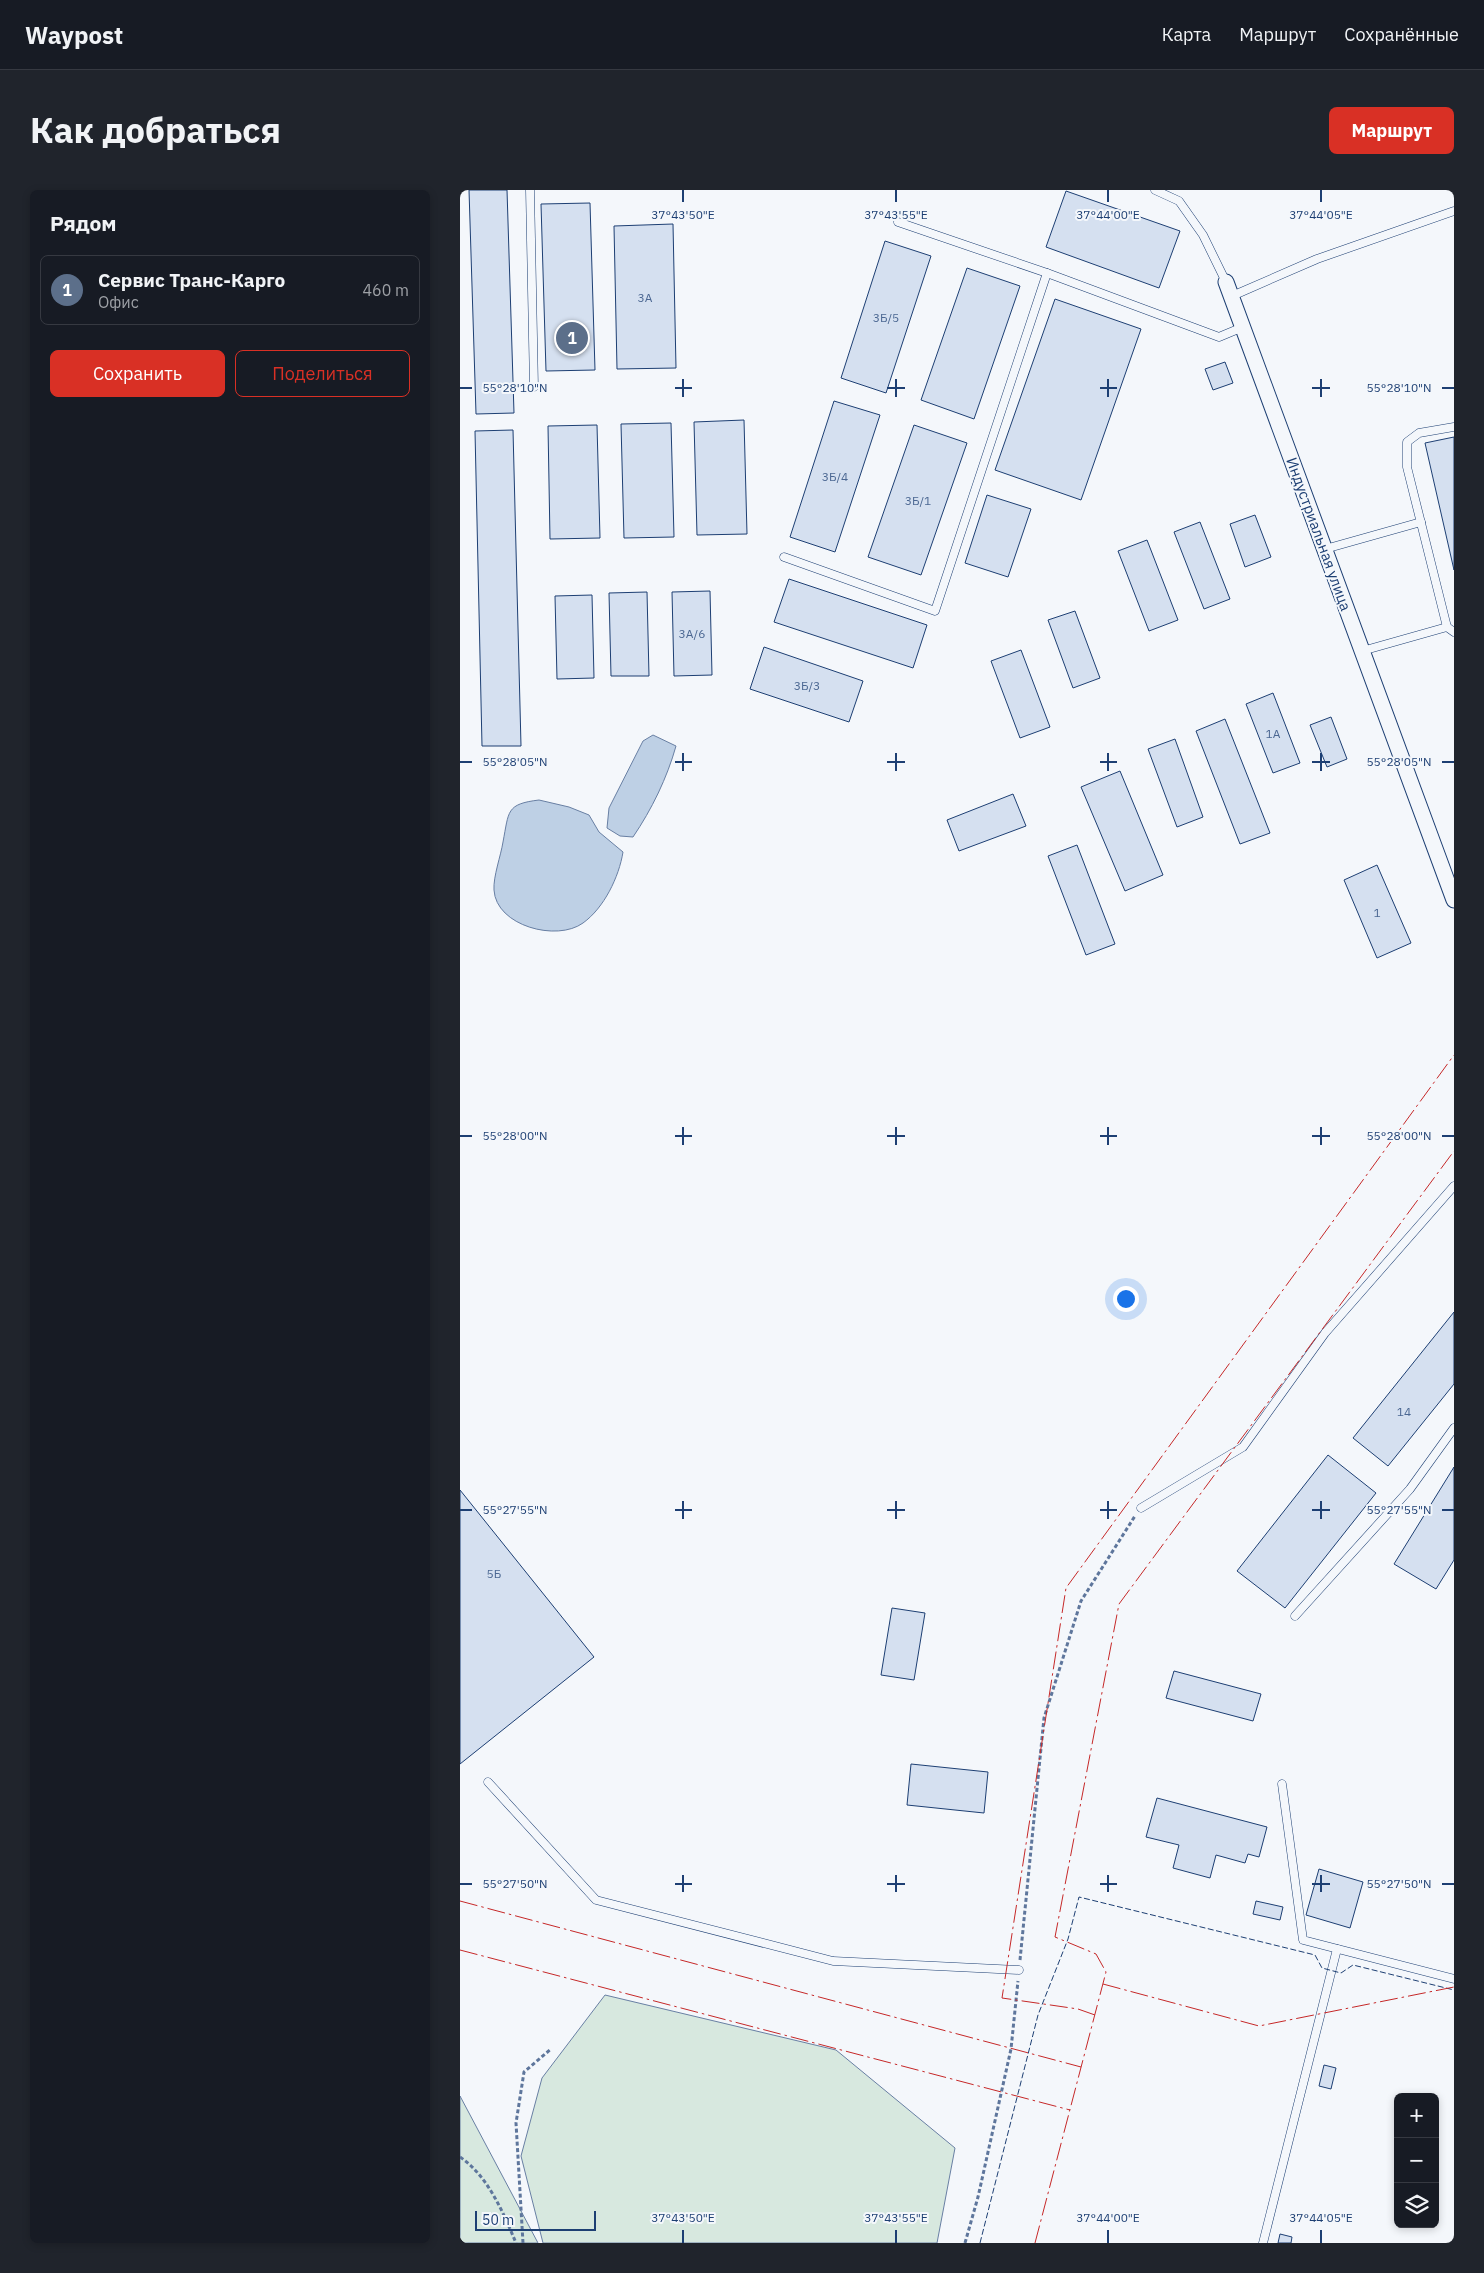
<!DOCTYPE html>
<html lang="ru">
<head>
<meta charset="utf-8">
<style>
  :root { --surface:#171b24; --page:#20242c; --text:#f1f3f6; --muted:#9ea1a6; --line:#363941; --accent:#d93025 }
  body { margin:0; font-family:"IBM Plex Sans",sans-serif; background:var(--page); color:var(--text) }
  .controls { position:absolute; right:15px; bottom:15px; display:grid; overflow:hidden; border-radius:8px; box-shadow:0 2px 8px #0003 }
  .controls button { width:45px; height:45px; display:grid; place-items:center; padding:0; border:0; border-bottom:1px solid var(--line); background:var(--surface); color:var(--text); font:25px sans-serif }
  .scale { position:absolute; left:15px; bottom:12px; width:121px; box-sizing:border-box; padding-left:5px; border:2px solid #1d3f73; border-top:0; font-size:14px; line-height:18px; white-space:nowrap; color:#1d3f73; -webkit-text-stroke:4px #f4f7fb; paint-order:stroke }
  .you { position:absolute; left:665px; top:1108px; width:18px; height:18px; margin:-12px; border:4px solid #fff; border-radius:50%; background:#1a73e8; box-shadow:0 0 0 8px #1a73e833 }
  .badge { display:grid; place-items:center; width:32px; height:32px; border-radius:50%; background:var(--accent); color:#fff; font-size:16px; font-weight:700 }
  .pin { position:absolute; translate:-50% -50%; border:2px solid #fff; box-shadow:0 1px 5px #0006 }
  .list { margin:0; padding:0; list-style:none }
  h2 { display:flex; justify-content:space-between; align-items:center; height:65px; margin:0; padding:0 20px; font-size:21px }
  h2 small { font-size:16px; font-weight:400; color:var(--muted) }
  .list li { display:grid; grid-template-columns:32px 1fr auto; gap:15px; align-items:center; box-sizing:border-box; height:70px; margin:0 10px 10px; padding:0 10px; border:1px solid var(--line); border-radius:8px }
  .list b { display:block; font-size:19px; white-space:nowrap }
  .list p { margin:0; font-size:16px; white-space:nowrap; color:var(--muted) }
  .list em { font-size:16px; font-style:normal; color:var(--muted) }
  .actions { display:flex; gap:10px; padding:15px 20px }
  .actions a { flex:1; padding:11px 0; border:1px solid var(--accent); border-radius:8px; text-align:center; font-size:18px; color:var(--accent) }
  .actions .main { background:var(--accent); color:#fff }
  .icon { flex:none; width:28px; height:28px; fill:none; stroke:currentColor; stroke-width:2; stroke-linecap:round; stroke-linejoin:round }
  .map { position:relative; flex:none; width:994px; height:2053px; overflow:hidden; border-radius:8px }
  header { display:flex; align-items:center; gap:30px; box-sizing:border-box; height:70px; padding:0 25px; background:var(--surface); border-bottom:1px solid var(--line) }
  header strong { font-size:24px }
  nav { display:flex; gap:28px; margin-inline-start:auto; font-size:18px }
  .intro { display:flex; align-items:center; justify-content:space-between; box-sizing:border-box; height:120px; padding:0 30px }
  h1 { margin:0; font-size:35px }
  .button { padding:12px 22px; border-radius:8px; background:var(--accent); color:#fff; font-size:18px; font-weight:700 }
  main { display:flex; gap:30px; padding:0 30px }
  aside { flex:1; background:var(--surface); border-radius:8px; box-shadow:0 2px 8px #0003 }
  .map>svg:first-child { display:block }
  .green { fill:#d7e8df; stroke:#687fa3 }
  .water { fill:#bed0e5; stroke:#687fa3 }
  .building { fill:#d5e0f0; stroke:#1d3f73 }
  .lines { fill:none; stroke-linecap:round; stroke-linejoin:round }
  .service-casing { stroke:#1d3f73; stroke-width:9 }
  .minor-casing { stroke:#1d3f73; stroke-width:17 }
  .path { stroke:#5e769c; stroke-width:3; stroke-dasharray:4 2.5; stroke-linecap:butt }
  .service { stroke:#f4f7fb; stroke-width:8 }
  .minor { stroke:#f4f7fb; stroke-width:15 }
  .fence { stroke:#1d3f73; stroke-width:1; stroke-dasharray:6 2.5; stroke-linecap:butt }
  .power { stroke:#c62828; stroke-width:1; stroke-dasharray:18 4 2.5 4; stroke-linecap:butt }
  .ticks { fill:none; stroke:#1d3f73; stroke-width:2 }
  .labels { text-anchor:middle; dominant-baseline:central; stroke-width:4; stroke-linejoin:round; paint-order:stroke }
  .number-label { font-size:12px; fill:#4b6792 }
  .street-label { font-size:15px; fill:#1d3f73; stroke:#f4f7fb }
  .ticks-label { font-size:12px; text-anchor:middle; fill:#1d3f73; stroke:#f4f7fb; stroke-width:4; stroke-linejoin:round; paint-order:stroke }
</style>
</head>
<body>
<header>
<strong>Waypost</strong>
<nav><a>Карта</a><a>Маршрут</a><a>Сохранённые</a></nav>
</header>
<div class="intro"><h1>Как добраться</h1><a class="button">Маршрут</a></div>
<main>
<aside>
<h2>Рядом<small></small></h2>
<ul class="list">
<li><span class="badge" style="background:#5c6f8a">1</span><div><b>Сервис Транс-Карго</b><p>Офис</p></div><em>460 m</em></li>
</ul>
<div class="actions"><a class="main">Сохранить</a><a>Поделиться</a></div>
</aside>
<div class="map">
<svg width="994" height="2053" viewBox="0 0 994 2053">
  <rect width="100%" height="100%" fill="#f4f7fb"/>
  <g class="green">
    <polygon points="145,1805 376,1860 495,1958 477,2053 83,2053 61,1966 82,1888"/>
    <polygon points="0,1906 78,2053 0,2053"/>
  </g>
  <g class="water">
    <path d="M 193,545 L 216,556 C 207,588 192,619 173,647 L 160,646 L 147,638 L 149,618 L 183,551 Z"/>
    <path d="M 79,610 L 109,617 L 129,625 L 139,642 L 163,662 C 159,687 144,718 123,733 C 97,752 36,736 34,700 C 33,687 41,665 43,652 C 49,621 46,614 79,610 Z"/>
  </g>
  <g class="building">
    <polygon points="9,0 47,0 54,223 16,224"/>
    <polygon points="606,1 720,41 699,98 586,57"/>
    <polygon points="130,13 135,180 86,181 81,14"/>
    <polygon points="213,34 216,178 157,179 154,36"/>
    <polygon points="425,51 471,66 426,203 381,188"/>
    <polygon points="507,78 560,96 514,229 461,210"/>
    <polygon points="595,109 681,139 621,310 535,280"/>
    <polygon points="765,172 773,193 753,200 745,179"/>
    <polygon points="374,211 420,225 375,362 330,347"/>
    <polygon points="284,230 287,344 237,345 234,232"/>
    <polygon points="211,233 214,347 164,348 161,234"/>
    <polygon points="137,235 140,348 90,349 88,236"/>
    <polygon points="454,235 507,253 461,385 408,367"/>
    <polygon points="53,240 61,556 22,556 15,241"/>
    <polygon points="994,247 994,380 965,253"/>
    <polygon points="527,305 571,319 548,387 505,373"/>
    <polygon points="795,325 811,367 785,377 770,334"/>
    <polygon points="740,332 770,409 744,419 714,342"/>
    <polygon points="687,350 718,430 689,441 658,361"/>
    <polygon points="329,389 467,435 453,478 314,432"/>
    <polygon points="250,401 252,485 214,486 212,402"/>
    <polygon points="187,402 189,486 151,486 149,403"/>
    <polygon points="132,405 134,488 97,489 95,406"/>
    <polygon points="615,421 640,488 613,498 588,430"/>
    <polygon points="304,457 403,491 389,532 290,499"/>
    <polygon points="561,460 590,537 560,548 531,471"/>
    <polygon points="813,503 840,573 813,583 786,514"/>
    <polygon points="871,527 887,569 867,577 850,535"/>
    <polygon points="765,529 810,643 780,654 736,541"/>
    <polygon points="715,549 743,627 717,637 688,559"/>
    <polygon points="660,581 703,685 665,701 621,597"/>
    <polygon points="553,604 566,636 499,661 487,630"/>
    <polygon points="617,655 655,754 626,765 588,666"/>
    <polygon points="917,675 951,753 917,768 884,690"/>
    <polygon points="994,1122 994,1194 928,1276 893,1248"/>
    <polygon points="868,1265 916,1303 825,1418 777,1381"/>
    <polygon points="994,1277 994,1370 976,1399 934,1374"/>
    <polygon points="0,1300 134,1467 0,1574"/>
    <polygon points="432,1418 465,1423 454,1490 421,1485"/>
    <polygon points="714,1481 801,1504 793,1531 706,1508"/>
    <polygon points="451,1574 528,1582 524,1623 447,1615"/>
    <polygon points="697,1608 807,1637 799,1667 788,1664 785,1673 756,1665 750,1688 713,1678 719,1655 686,1647"/>
    <polygon points="859,1679 903,1692 890,1738 846,1725"/>
    <polygon points="796,1711 823,1717 820,1730 793,1724"/>
    <polygon points="864,1875 876,1878 871,1899 859,1896"/>
    <polygon points="820,2044 832,2047 831,2053 818,2053"/>
  </g>
  <g class="lines">
    <defs>
      <g id="service">
        <polyline points="70,0 74,197"/>
        <polyline points="695,0 719,11 743,45 766,92"/>
        <polyline points="438,32 587,83 759,147 783,137"/>
        <polyline points="772,106 857,69 994,21"/>
        <polyline points="865,359 961,332"/>
        <polyline points="324,367 475,421 587,83"/>
        <polyline points="987,437 947,277 947,252 959,243 994,237"/>
        <polyline points="902,461 987,437 994,442"/>
        <polyline points="681,1318 783,1257 865,1143 994,996"/>
        <polyline points="835,1426 950,1299 994,1238"/>
        <polyline points="28,1592 136,1710 373,1771 559,1780"/>
        <polyline points="822,1594 843,1750 994,1789"/>
        <polyline points="803,2053 877,1759"/>
      </g>
      <polyline id="minor" points="766,92 994,710"/>
    </defs>
    <use href="#service" class="service-casing"/>
    <use href="#minor" class="minor-casing"/>
    <g class="path">
      <polyline points="560,1770 584,1528 621,1411 675,1326"/>
      <path d="M 0,1967 C 28,1986 43,2022 56,2053"/>
      <polyline points="63,2053 56,1933 64,1882 91,1859"/>
      <polyline points="505,2053 518,2007 551,1859 558,1791"/>
    </g>
    <use href="#service" class="service"/>
    <use href="#minor" class="minor"/>
    <polyline class="fence" points="520,2053 578,1825 608,1749 619,1707 855,1765 862,1778 881,1783 893,1775 994,1800"/>
    <g class="power">
      <polyline points="0,1711 621,1877"/>
      <polyline points="0,1760 610,1920"/>
      <polyline points="643,1794 799,1836 994,1797"/>
      <polyline points="635,1825 618,1819 542,1808 606,1398 994,865"/>
      <polyline points="575,2053 646,1782 636,1764 595,1747 659,1414 994,961"/>
    </g>
  </g>
  <path class="ticks" d="M 223,0 L 223,12M 436,0 L 436,12M 648,0 L 648,12M 861,0 L 861,12M 223,189 L 223,207M 436,189 L 436,207M 648,189 L 648,207M 861,189 L 861,207M 0,198 L 12,198M 215,198 L 232,198M 427,198 L 445,198M 640,198 L 657,198M 852,198 L 870,198M 982,198 L 994,198M 223,563 L 223,581M 436,563 L 436,581M 648,563 L 648,581M 861,563 L 861,581M 0,572 L 12,572M 215,572 L 232,572M 427,572 L 445,572M 640,572 L 657,572M 852,572 L 870,572M 982,572 L 994,572M 223,937 L 223,955M 436,937 L 436,955M 648,937 L 648,955M 861,937 L 861,955M 0,946 L 12,946M 215,946 L 232,946M 427,946 L 445,946M 640,946 L 657,946M 852,946 L 870,946M 982,946 L 994,946M 223,1311 L 223,1329M 436,1311 L 436,1329M 648,1311 L 648,1329M 861,1311 L 861,1329M 0,1320 L 12,1320M 215,1320 L 232,1320M 427,1320 L 445,1320M 640,1320 L 657,1320M 852,1320 L 870,1320M 982,1320 L 994,1320M 223,1685 L 223,1702M 436,1685 L 436,1702M 648,1685 L 648,1702M 861,1685 L 861,1702M 0,1694 L 12,1694M 215,1694 L 232,1694M 427,1694 L 445,1694M 640,1694 L 657,1694M 852,1694 L 870,1694M 982,1694 L 994,1694M 223,2040 L 223,2053M 436,2040 L 436,2053M 648,2040 L 648,2053M 861,2040 L 861,2053"/>
  <g class="labels">
    <g class="number-label">
      <text x="185" y="107">3А</text>
      <text x="426" y="127">3Б/5</text>
      <text x="375" y="286">3Б/4</text>
      <text x="458" y="310">3Б/1</text>
      <text x="232" y="443">3А/6</text>
      <text x="347" y="495">3Б/3</text>
      <text x="813" y="543">1А</text>
      <text x="917" y="722">1</text>
      <text x="944" y="1221">14</text>
      <text x="34" y="1383">5Б</text>
    </g>
    <g class="street-label">
      <text transform="translate(859 344) rotate(70)">Индустриальная улица</text>
    </g>
  </g>
  <g class="ticks-label">
    <text x="223" y="29">37°43'50"E</text>
    <text x="436" y="29">37°43'55"E</text>
    <text x="648" y="29">37°44'00"E</text>
    <text x="861" y="29">37°44'05"E</text>
    <text x="55" y="202">55°28'10"N</text>
    <text x="939" y="202">55°28'10"N</text>
    <text x="55" y="576">55°28'05"N</text>
    <text x="939" y="576">55°28'05"N</text>
    <text x="55" y="950">55°28'00"N</text>
    <text x="939" y="950">55°28'00"N</text>
    <text x="55" y="1324">55°27'55"N</text>
    <text x="939" y="1324">55°27'55"N</text>
    <text x="55" y="1698">55°27'50"N</text>
    <text x="939" y="1698">55°27'50"N</text>
    <text x="223" y="2032">37°43'50"E</text>
    <text x="436" y="2032">37°43'55"E</text>
    <text x="648" y="2032">37°44'00"E</text>
    <text x="861" y="2032">37°44'05"E</text>
  </g>
</svg>
<div class="controls">
<button>+</button>
<button>−</button>
<button><svg class="icon" aria-label="layers" viewBox="0 0 24 24"><path d="M12 4l9 5-9 5-9-5zM3 14l9 5 9-5"/></svg></button>
</div>
<div class="scale">50 m</div>
<div class="you"></div>
<div class="pin badge" style="left:112px;top:148px;background:#5c6f8a">1</div>
</div>
</main>
</body>
</html>
